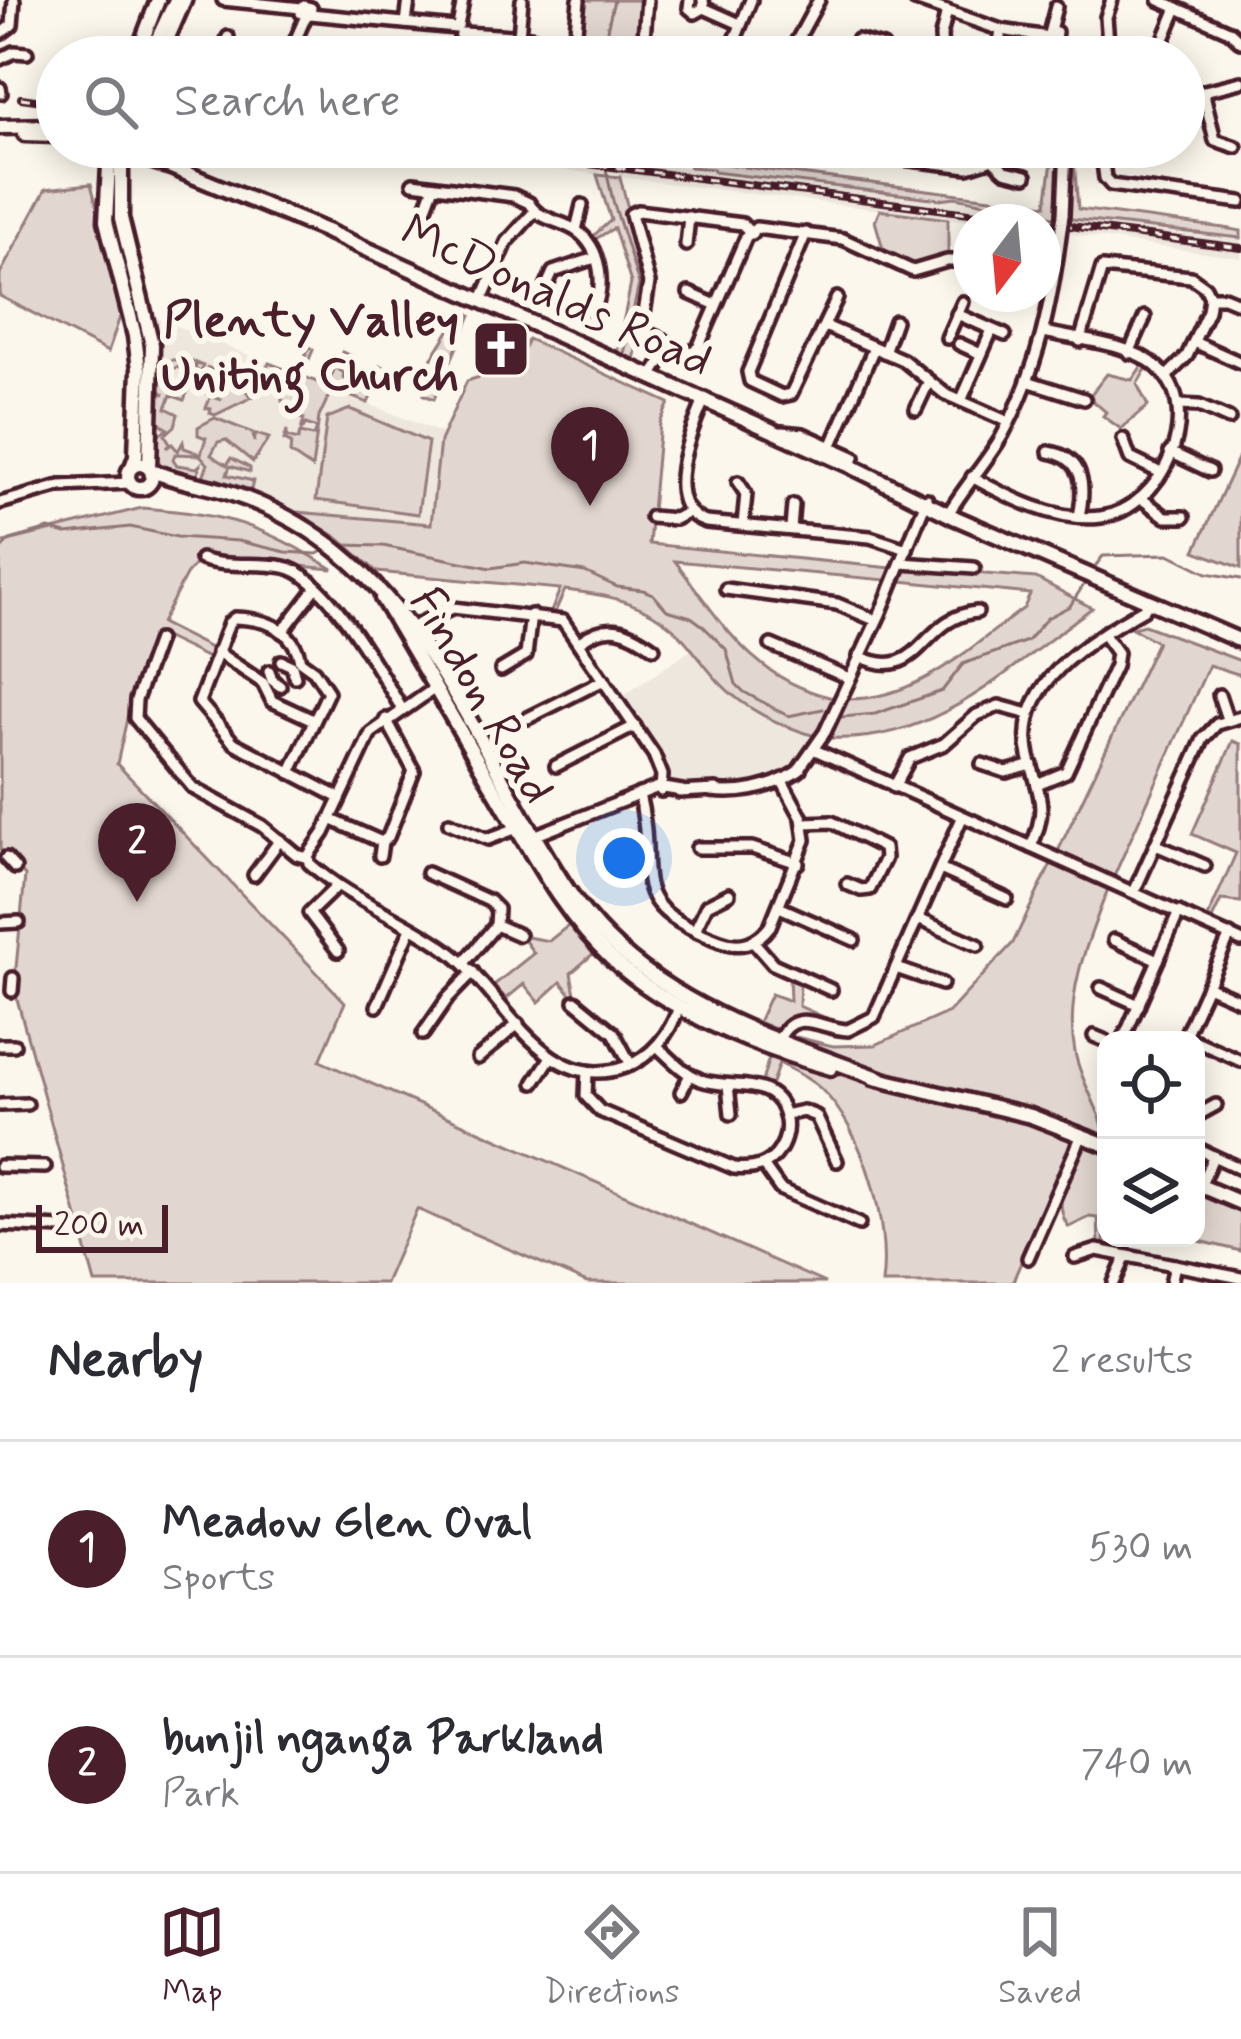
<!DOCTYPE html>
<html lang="en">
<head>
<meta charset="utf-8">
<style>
  :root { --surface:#fff; --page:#f2f2f3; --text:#2b2b33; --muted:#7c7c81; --line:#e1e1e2; --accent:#4a1f2b }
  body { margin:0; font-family:Mynerve,sans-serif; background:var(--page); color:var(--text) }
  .controls { position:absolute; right:36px; bottom:36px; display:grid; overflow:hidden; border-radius:24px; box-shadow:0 6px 30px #0003 }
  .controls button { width:108px; height:108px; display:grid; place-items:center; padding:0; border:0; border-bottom:3px solid var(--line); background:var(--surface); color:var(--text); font:60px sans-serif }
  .compass { position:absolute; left:953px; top:204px; width:108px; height:108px; border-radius:50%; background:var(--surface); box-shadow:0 6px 30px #0003; rotate:196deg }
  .scale { position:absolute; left:36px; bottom:30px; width:132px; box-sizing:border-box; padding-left:12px; border:6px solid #4a1f2b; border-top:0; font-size:33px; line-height:42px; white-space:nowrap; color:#4a1f2b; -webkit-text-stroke:9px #fbf7ec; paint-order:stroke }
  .you { position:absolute; left:624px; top:858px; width:42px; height:42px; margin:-30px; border:9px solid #fff; border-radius:50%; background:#1a73e8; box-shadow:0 0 0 18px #1a73e833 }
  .badge { display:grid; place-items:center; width:78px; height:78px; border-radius:50%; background:var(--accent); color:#fff; font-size:39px; font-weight:700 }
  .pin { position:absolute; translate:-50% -99px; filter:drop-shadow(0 3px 6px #0008) }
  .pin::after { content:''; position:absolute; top:63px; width:42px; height:36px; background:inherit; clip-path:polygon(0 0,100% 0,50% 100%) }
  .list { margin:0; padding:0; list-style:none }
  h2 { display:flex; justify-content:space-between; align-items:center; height:156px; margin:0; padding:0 48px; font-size:51px }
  h2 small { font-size:39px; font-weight:400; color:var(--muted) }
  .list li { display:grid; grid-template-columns:78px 1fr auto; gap:36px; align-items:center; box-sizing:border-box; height:216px; padding:0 48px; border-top:3px solid var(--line) }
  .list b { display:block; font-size:45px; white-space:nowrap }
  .list p { margin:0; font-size:39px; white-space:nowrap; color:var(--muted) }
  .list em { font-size:39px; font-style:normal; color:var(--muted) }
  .icon { flex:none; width:66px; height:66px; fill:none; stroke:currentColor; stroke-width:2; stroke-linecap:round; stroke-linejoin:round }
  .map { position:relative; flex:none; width:1241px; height:1283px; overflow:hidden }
  .search { position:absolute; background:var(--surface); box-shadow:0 6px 30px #0003; left:36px; right:36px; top:36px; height:132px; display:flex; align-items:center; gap:30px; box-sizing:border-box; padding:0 42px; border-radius:66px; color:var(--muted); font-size:45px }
  .sheet { height:588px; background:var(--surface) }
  nav { display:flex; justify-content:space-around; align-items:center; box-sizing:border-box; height:168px; border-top:3px solid var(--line); background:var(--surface); font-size:33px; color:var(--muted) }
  nav a { display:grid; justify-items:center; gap:6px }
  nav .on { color:var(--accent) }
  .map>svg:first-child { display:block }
  .built { fill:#eee7de }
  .green { fill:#e2d7d0; stroke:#967b7e; stroke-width:3 }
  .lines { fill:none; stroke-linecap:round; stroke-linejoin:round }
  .stream { stroke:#907477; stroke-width:3 }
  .minor-casing { stroke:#4a1f2b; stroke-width:18 }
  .major-casing { stroke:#4a1f2b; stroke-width:21 }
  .minor { stroke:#fbf7ec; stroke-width:9 }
  .major { stroke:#fbf7ec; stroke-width:12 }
  .rail-casing { stroke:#4a1f2b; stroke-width:8 }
  .rail { stroke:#fbf7ec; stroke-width:3; stroke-dasharray:9; stroke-linecap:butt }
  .minor-bridge-casing { stroke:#4a1f2b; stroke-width:18; stroke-linecap:butt }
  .minor-bridge { stroke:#fbf7ec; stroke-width:9 }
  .labels { text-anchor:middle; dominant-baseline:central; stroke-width:12; stroke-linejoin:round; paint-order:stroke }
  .street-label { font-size:48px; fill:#4a1f2b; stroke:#fbf7ec }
  .poi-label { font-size:48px; font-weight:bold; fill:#4a1f2b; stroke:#fbf7ec; text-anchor:end }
</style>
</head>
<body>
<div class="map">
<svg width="1241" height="1283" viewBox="0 0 1241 1283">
  <rect width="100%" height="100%" fill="#fbf7ec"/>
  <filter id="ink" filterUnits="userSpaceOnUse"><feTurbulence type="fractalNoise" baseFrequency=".00833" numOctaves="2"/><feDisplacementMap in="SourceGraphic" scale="24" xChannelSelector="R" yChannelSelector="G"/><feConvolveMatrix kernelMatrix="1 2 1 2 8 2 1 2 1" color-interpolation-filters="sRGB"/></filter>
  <g filter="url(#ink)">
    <g class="built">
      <polygon points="380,147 531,148 597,160 602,175"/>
      <polygon points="615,162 714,169 715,172 940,199 955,197 1054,217 1233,237 1241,238 1241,258 1071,234 1071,227 1057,226 1043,230 1043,222 975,222 620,177"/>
      <polygon points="154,317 443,434 432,524 297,512 241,486 163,467 158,461 160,371"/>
      <polygon points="692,649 740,701 769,719 815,736 794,766 758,782 666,783 662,758 622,697"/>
    </g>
    <g class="green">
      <polygon points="582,0 645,0 638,47 578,40"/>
      <polygon points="1054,147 1058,147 1061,183 1059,215 1067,215 1073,147 1078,209 1224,228 1241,231 1241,238 1054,217 956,197 940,199 714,172 713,169 690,167 686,159 740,166 750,151 744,167 1046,205"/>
      <polygon points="597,175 620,177 647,284 634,362 617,353 631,283 614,228 592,241 591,238 611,220"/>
      <polygon points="91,184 123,308 108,352 0,296 0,274 46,189"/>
      <polygon points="880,210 948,219 948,254 915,265 884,252 875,221"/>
      <polygon points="462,310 471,315 434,399 424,395 427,366"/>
      <path d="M 528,339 L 669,403 L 660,423 L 649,544 L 892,568 L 886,580 L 675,561 C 722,623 752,679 833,698 L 815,736 C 779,725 745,710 719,682 C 699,661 686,636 662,620 C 632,599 600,594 565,590 L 555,612 L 551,612 L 560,589 L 377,572 L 338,538 L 297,512 L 431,524 L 440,441 L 467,381 L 516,365 Z"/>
      <polygon points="309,347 313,350 302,376 327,386 342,352 354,357 351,364 343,361 339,370 344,373 343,378 362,386 365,380 373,383 380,365 384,367 368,403 332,389 319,417 312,468 290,453 291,443 284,440 287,430 287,437 298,440 300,433 314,436 317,428 306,424 301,431 304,419 290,416 293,404 282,401 282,389 253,384 263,386 260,383 269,363 302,376 299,373"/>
      <polygon points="186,359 196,363 195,367 198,364 203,366 201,373 189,364 192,375 177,367 171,370 170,382 189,388 184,400 171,395 166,408 178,414 175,426 165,435 170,443 166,448 172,444 178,451 183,442 184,448 201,454 206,438 198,435 198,427 215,418 253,433 254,442 256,434 269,438 253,462 226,440 218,442 211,455 227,465 231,458 250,468 250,472 230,466 227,475 253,481 251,490 217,479 202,479 208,464 200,455 175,454 173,459 177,465 197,468 200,465 197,478 163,467 158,461 158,435 168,429 158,421 159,393 165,394 160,391 160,361"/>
      <polygon points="1143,364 1148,366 1137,384 1148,406 1121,429 1103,416 1106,412 1093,401 1091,394 1107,374 1132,380"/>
      <polygon points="206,367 231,377 252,397 215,415 210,413 211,409 206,408 211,396 222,400 212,394 219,385 209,394 190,386 194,375 213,380 215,373"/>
      <polygon points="350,409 428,442 418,514 316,500 327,418"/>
      <polygon points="1241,452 1241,568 1195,551"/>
      <path d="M 142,508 C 227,514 260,524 333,569 L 201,557 L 186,575 L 161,623 L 212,649 L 208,658 L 156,633 L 132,696 L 117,764 L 345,1002 L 320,1061 L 825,1283 L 587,1283 L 417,1209 L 385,1283 L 95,1283 L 14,988 L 25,876 L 0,849 L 0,543 Z"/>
      <path d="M 906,568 L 1036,578 L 1092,608 C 1010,667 937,744 830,738 L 847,699 C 918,700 970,647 1024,608 L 1030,594 L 900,581 Z"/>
      <polygon points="1144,625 1241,661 1241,675 1209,665 1114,876 1058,851 1157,642 1132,628"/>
      <polygon points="1233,741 1241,744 1241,902 1221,900 1212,919 1208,917 1236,853 1192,834"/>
      <path d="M 1051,864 L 1108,889 C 1088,940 1064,996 1075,1052 C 1080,1082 1102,1110 1106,1140 L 1040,1111 L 883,1072 L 796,1037 L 833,1046 L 875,1045 L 949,1012 L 1013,943 Z"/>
      <polygon points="569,925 594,953 571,973 575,994 571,994 561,982 539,1002 524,984 506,999 494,985 534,953 525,941 527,937 549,941"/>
      <path d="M 789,977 L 800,982 L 799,1006 L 842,1025 C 811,1015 801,1008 775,1029 L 758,1022 L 771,994 L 790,1001 Z"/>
      <path d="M 769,1057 L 1023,1120 L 1070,1136 L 1071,1148 L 1012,1283 L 882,1283 C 890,1224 864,1129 820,1088 C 808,1077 792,1070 779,1063 L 771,1086 L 762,1082 Z"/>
      <path d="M 1088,1144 L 1106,1148 L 1104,1246 L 1099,1245 L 1098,1218 L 1090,1217 L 1069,1227 C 1051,1205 1066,1160 1088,1144 Z"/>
      <polygon points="1196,1187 1241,1206 1241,1251 1187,1238 1196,1238"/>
    </g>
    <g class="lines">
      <g class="stream">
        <polyline points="604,42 614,0"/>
        <polyline points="601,53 601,57"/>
        <polyline points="601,147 613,201 639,284 624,354"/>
        <polyline points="342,545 383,546 491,568 525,563 551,567 585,572 617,587 643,590 653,594 667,610 691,617 702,625 726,649 736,684 744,692 788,716 823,709"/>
        <polyline points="0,550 10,540 49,529 66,534 130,527 177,537 238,541 286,552 317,554 325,550"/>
        <polyline points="1093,569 1103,556 1169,554 1207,573 1241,579"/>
        <polyline points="842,717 875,714 942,691 963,664 1027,641 1047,618 1070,606 1088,578"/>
      </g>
      <defs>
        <g id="minor">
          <polyline points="223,0 301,8"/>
          <polyline points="690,0 689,8 695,13 704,8 703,0"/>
          <polyline points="915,0 1001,30 1048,37"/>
          <polyline points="1159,0 1229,31 1241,42"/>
          <polygon points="304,6 311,8 308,15 301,13"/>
          <polyline points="704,8 740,24"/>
          <polyline points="310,14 456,28"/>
          <polyline points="406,23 409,0"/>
          <polyline points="458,26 463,0"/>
          <polyline points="1050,30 1048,37 1055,38 1056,32 1050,30 1056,7"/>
          <polyline points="463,33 530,37 570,46"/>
          <polyline points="0,34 12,25 14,0"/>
          <polyline points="519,36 522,0"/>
          <polyline points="1050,38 1053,57"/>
          <polyline points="575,40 579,0"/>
          <polyline points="857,40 883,47 888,57"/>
          <polyline points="577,42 638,50"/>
          <polyline points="1161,46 1177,8"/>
          <polyline points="291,48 314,57"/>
          <polyline points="643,50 647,0"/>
          <polyline points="1109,55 1106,17 1112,0"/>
          <polyline points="161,57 186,0"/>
          <polyline points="221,57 228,37"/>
          <polyline points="288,57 306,16"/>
          <polyline points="346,57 346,56"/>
          <polyline points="456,57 461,34"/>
          <polyline points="644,57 645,57"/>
          <polyline points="728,57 751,0"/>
          <polyline points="788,57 819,0"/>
          <polyline points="942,57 941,36 947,11"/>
          <polyline points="997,57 1001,30"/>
          <polyline points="0,59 14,52 27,53"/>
          <polyline points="0,88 1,93"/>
          <polyline points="1203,91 1215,140 1236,147"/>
          <polyline points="1184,96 1241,82"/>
          <polyline points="635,147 652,150"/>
          <polyline points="805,147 968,167 987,161 1001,147"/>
          <polyline points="1101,147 1105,178 1111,185 1241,202"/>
          <polyline points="671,153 684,154 689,147"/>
          <polyline points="991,158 1005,171 1026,176"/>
          <path d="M 413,183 L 514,196 L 529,203 C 538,220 561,220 577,231 C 602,249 605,286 594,311"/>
          <polyline points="424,213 434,186"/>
          <polyline points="1063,215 1066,147"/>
          <polyline points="576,230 582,205"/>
          <polyline points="806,233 748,372 750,381 782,396 791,394 837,298"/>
          <polyline points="686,245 689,217"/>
          <polyline points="689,293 716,305"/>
          <polyline points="1210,297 1224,297 1241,304"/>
          <polyline points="482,299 507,242 534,212"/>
          <polyline points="540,301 553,272 595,258"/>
          <polyline points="957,314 1005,335"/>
          <polyline points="825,326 903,360 945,394 1009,422"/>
          <polyline points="947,338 963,302"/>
          <polyline points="1080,341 1102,268 1191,277 1205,287 1210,297 1208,311 1187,356 1166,377"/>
          <polyline points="1194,342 1241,363"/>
          <polyline points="959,344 981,354"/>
          <polyline points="669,348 664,340 641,331 649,283 631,214 638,211 742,224 752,234"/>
          <polyline points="884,352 895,321"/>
          <polyline points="1129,353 1145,317"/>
          <polyline points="651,377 669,348 691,352 698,348 746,237 756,228 843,239 913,271 947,261 971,261"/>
          <polyline points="1027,381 1084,399"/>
          <path d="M 705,398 C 691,430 658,507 706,522 L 870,537 L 907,549"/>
          <polyline points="961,401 992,330"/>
          <polyline points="1178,405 1199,406 1229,419"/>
          <polyline points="916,409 929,381"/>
          <polyline points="782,432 803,434 854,457 851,466"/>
          <polyline points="1123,439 1130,458 1161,473"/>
          <polyline points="831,447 874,348"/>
          <path d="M 1049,452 C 1085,458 1085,487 1079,517"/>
          <polyline points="1170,452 1210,471"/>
          <path d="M 972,477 C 1008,497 1058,523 1101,517 C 1162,509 1207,411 1157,367 C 1131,343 1078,340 1044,332"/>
          <polyline points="738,482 746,494 743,525"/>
          <polyline points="1142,499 1166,517 1184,517"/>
          <polyline points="0,503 60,486 130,483"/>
          <path d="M 948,514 C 964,487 986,463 1002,436 C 1038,371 1052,301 1061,228"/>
          <polyline points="651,517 675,519 688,512"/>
          <polyline points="791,529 793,505"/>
          <path d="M 201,559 C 226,568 257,562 284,567 C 326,574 381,674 402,709"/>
          <polyline points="901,563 974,568"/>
          <polyline points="726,589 837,604 875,620"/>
          <polyline points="412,627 453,608 563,621 654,755 662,775 661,791"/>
          <polyline points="282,632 315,589"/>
          <polyline points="158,640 136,700 135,718 193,788 262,826 297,855 308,858"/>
          <path d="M 579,642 C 608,621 626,628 654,648"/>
          <polyline points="771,645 849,678"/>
          <polyline points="217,652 263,683 272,701 313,720"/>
          <path d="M 859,656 C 922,686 920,617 977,612"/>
          <polyline points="281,661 292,666 295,677"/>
          <polyline points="501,670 526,655 531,615"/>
          <polyline points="269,671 272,680 280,686"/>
          <path d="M 435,688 L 371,733 L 324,833 L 308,856 L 309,863 C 352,902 405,918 450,952 C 503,992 544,1096 625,1067 C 652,1057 670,1034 679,1007"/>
          <polyline points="1219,695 1227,719"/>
          <polyline points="528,718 604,680"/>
          <polyline points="815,750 1241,941"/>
          <polyline points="982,764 1006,772 1032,765"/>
          <polyline points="556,766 635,726"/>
          <polyline points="797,772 825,732 880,614 927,499"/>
          <path d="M 290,773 L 328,692 L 314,671 L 300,661 C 294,628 265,619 235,618 L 229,623 L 199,702 L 233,742 L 236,744 L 340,798"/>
          <polyline points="1037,784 1066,772 1115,666 1117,653 1104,635"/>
          <polyline points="894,787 910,758 944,744 977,715 999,706 1029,714"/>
          <path d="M 711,791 C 744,795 772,788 800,770"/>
          <polyline points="679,792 716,790"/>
          <path d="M 639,794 C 660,878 617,902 720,941 C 741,949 757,943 770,926 L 805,840 L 802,818 L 782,781"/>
          <polyline points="330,819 382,842"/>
          <polyline points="449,823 488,839 517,828"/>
          <polyline points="804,823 832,822 884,848 885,858 870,889 861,890 847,884"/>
          <polyline points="534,836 658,787 682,791"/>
          <polyline points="1156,845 1205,866"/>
          <path d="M 1031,847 C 1049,806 1039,796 1029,756 C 1012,684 1092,639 1144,609 L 1149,601"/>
          <polyline points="697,848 752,848 798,863"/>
          <polyline points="380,856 382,842 388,837 414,771 386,719"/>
          <polyline points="6,858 15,868"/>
          <polyline points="613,861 646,861"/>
          <polyline points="940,869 1007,899"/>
          <polyline points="427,873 489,901 497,909 496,925 464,963"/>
          <polyline points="254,875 280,840"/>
          <polyline points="337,886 309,913 338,951"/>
          <polyline points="1134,892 1203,739 1217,724 1241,717"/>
          <polyline points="779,907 854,940"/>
          <polyline points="918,919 978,945"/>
          <polyline points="0,923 19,922"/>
          <polyline points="496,925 519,935"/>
          <polyline points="695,930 707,905 729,894"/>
          <polyline points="1114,940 1158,960"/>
          <polyline points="753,941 773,964 831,990"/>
          <polyline points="896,968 942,984"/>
          <polyline points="1207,986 1241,1001"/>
          <polyline points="1101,988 1139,1005"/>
          <polyline points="12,991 13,978"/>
          <polyline points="575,1001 614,1033 631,1065"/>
          <polyline points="377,1006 411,928"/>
          <polyline points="423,1034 448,998 473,972"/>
          <polyline points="1094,1036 1106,1041"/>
          <path d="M 779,1039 C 796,1006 820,1029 848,1030 L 874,1017 L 962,818"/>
          <polyline points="1123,1040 1179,912"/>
          <polyline points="1183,1040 1230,935"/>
          <polyline points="1196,1041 1241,1061"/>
          <polyline points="0,1045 14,1045"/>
          <polyline points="478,1058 518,1024"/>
          <path d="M 587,1071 L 586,1096 L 600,1111 L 734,1168 C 750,1170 765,1168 776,1155 C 784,1145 788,1132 786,1120 C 778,1074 732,1091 701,1080 C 683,1073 671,1059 657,1046"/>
          <polyline points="534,1083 551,1057"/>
          <polyline points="728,1085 731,1114"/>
          <polyline points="681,1092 690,1075"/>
          <polyline points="0,1105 27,1104"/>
          <polyline points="785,1115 803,1111 816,1116 837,1161"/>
          <polyline points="1196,1116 1216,1105"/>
          <polyline points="1196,1148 1241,1169"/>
          <polyline points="763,1165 780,1189 859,1224"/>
          <polyline points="0,1166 45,1167"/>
          <polyline points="1202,1182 1213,1157"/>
          <polyline points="0,1225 62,1228"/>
          <polyline points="1075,1257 1097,1250 1241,1278"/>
          <polyline points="1028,1258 1082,1135"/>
          <polyline points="1114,1283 1126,1256"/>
          <polyline points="1171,1283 1175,1265"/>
        </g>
        <g id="major">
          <polyline points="136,57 158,0"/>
          <polyline points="149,57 176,0"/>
          <polyline points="0,127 57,126"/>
          <polyline points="25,134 57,135"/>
          <polyline points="110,147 106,221 135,336 139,369 136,456 132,467"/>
          <polyline points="112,147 171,167 329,232"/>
          <polyline points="121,147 121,218 152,345 149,468"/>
          <polyline points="326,231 851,466 956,518 1241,641"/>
          <circle cx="140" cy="476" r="12"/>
          <path d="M 151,470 C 173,481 197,483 220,490 C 264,503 305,524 340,553 C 425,622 472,727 525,820 C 550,862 573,905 608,939 C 681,1012 787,1044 881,1079"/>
          <path d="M 382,598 C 426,671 468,745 511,818 C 541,869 568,919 612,959 C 671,1013 754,1046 831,1068"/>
          <polyline points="874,1078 1031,1116 1106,1145"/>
          <polyline points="1196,1184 1241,1203"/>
        </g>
      </defs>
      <use href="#minor" class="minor-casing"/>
      <use href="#major" class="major-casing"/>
      <use href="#minor" class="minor"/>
      <use href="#major" class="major"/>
      <defs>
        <g id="rail">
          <polyline points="21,98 57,103"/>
          <polyline points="456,147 1241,248"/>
        </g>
      </defs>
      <use href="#rail" class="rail-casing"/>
      <use href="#rail" class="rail"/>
      <defs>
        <polyline id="minor-bridge" points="1061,228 1063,215"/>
      </defs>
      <use href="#minor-bridge" class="minor-bridge-casing"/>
      <use href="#minor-bridge" class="minor-bridge"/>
    </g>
  </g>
  <defs>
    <symbol id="church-square" viewBox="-11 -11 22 22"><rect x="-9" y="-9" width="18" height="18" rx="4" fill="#4a1f2b" stroke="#fbf7ec"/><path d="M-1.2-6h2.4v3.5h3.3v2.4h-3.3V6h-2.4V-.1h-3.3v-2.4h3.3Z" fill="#fff"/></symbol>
  </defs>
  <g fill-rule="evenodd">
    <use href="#church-square" x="468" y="316" width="66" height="66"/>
  </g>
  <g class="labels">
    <g class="street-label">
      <text transform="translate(556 297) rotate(24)">McDonalds Road</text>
      <text transform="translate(481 696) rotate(60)">Findon Road</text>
    </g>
    <g class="poi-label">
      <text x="459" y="321">Plenty Valley<tspan x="459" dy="55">Uniting Church</tspan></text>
    </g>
  </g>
</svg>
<div class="controls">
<button><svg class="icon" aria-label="locate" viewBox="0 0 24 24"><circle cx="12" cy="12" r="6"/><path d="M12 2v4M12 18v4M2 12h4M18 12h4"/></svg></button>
<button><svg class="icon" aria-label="layers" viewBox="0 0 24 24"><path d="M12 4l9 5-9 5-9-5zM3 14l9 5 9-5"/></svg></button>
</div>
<svg class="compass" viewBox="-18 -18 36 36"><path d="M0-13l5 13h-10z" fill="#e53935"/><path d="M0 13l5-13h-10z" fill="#7c7c81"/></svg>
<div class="scale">200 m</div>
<div class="you"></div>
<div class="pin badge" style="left:590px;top:506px">1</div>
<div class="pin badge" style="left:137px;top:902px">2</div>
<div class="search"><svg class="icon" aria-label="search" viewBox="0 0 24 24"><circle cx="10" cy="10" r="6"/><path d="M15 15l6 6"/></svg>Search here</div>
</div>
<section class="sheet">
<h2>Nearby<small>2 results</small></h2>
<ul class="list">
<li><span class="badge">1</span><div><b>Meadow Glen Oval</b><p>Sports</p></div><em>530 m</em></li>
<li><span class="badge">2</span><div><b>bunjil nganga Parkland</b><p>Park</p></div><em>740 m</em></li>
</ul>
</section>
<nav>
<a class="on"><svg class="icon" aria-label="map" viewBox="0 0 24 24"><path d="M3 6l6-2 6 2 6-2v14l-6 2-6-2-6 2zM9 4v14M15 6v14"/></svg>Map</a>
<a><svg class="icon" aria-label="directions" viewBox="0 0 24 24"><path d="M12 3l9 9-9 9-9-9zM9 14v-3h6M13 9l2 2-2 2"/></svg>Directions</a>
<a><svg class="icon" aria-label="saved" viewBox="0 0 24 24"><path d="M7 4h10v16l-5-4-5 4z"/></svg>Saved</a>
</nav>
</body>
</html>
